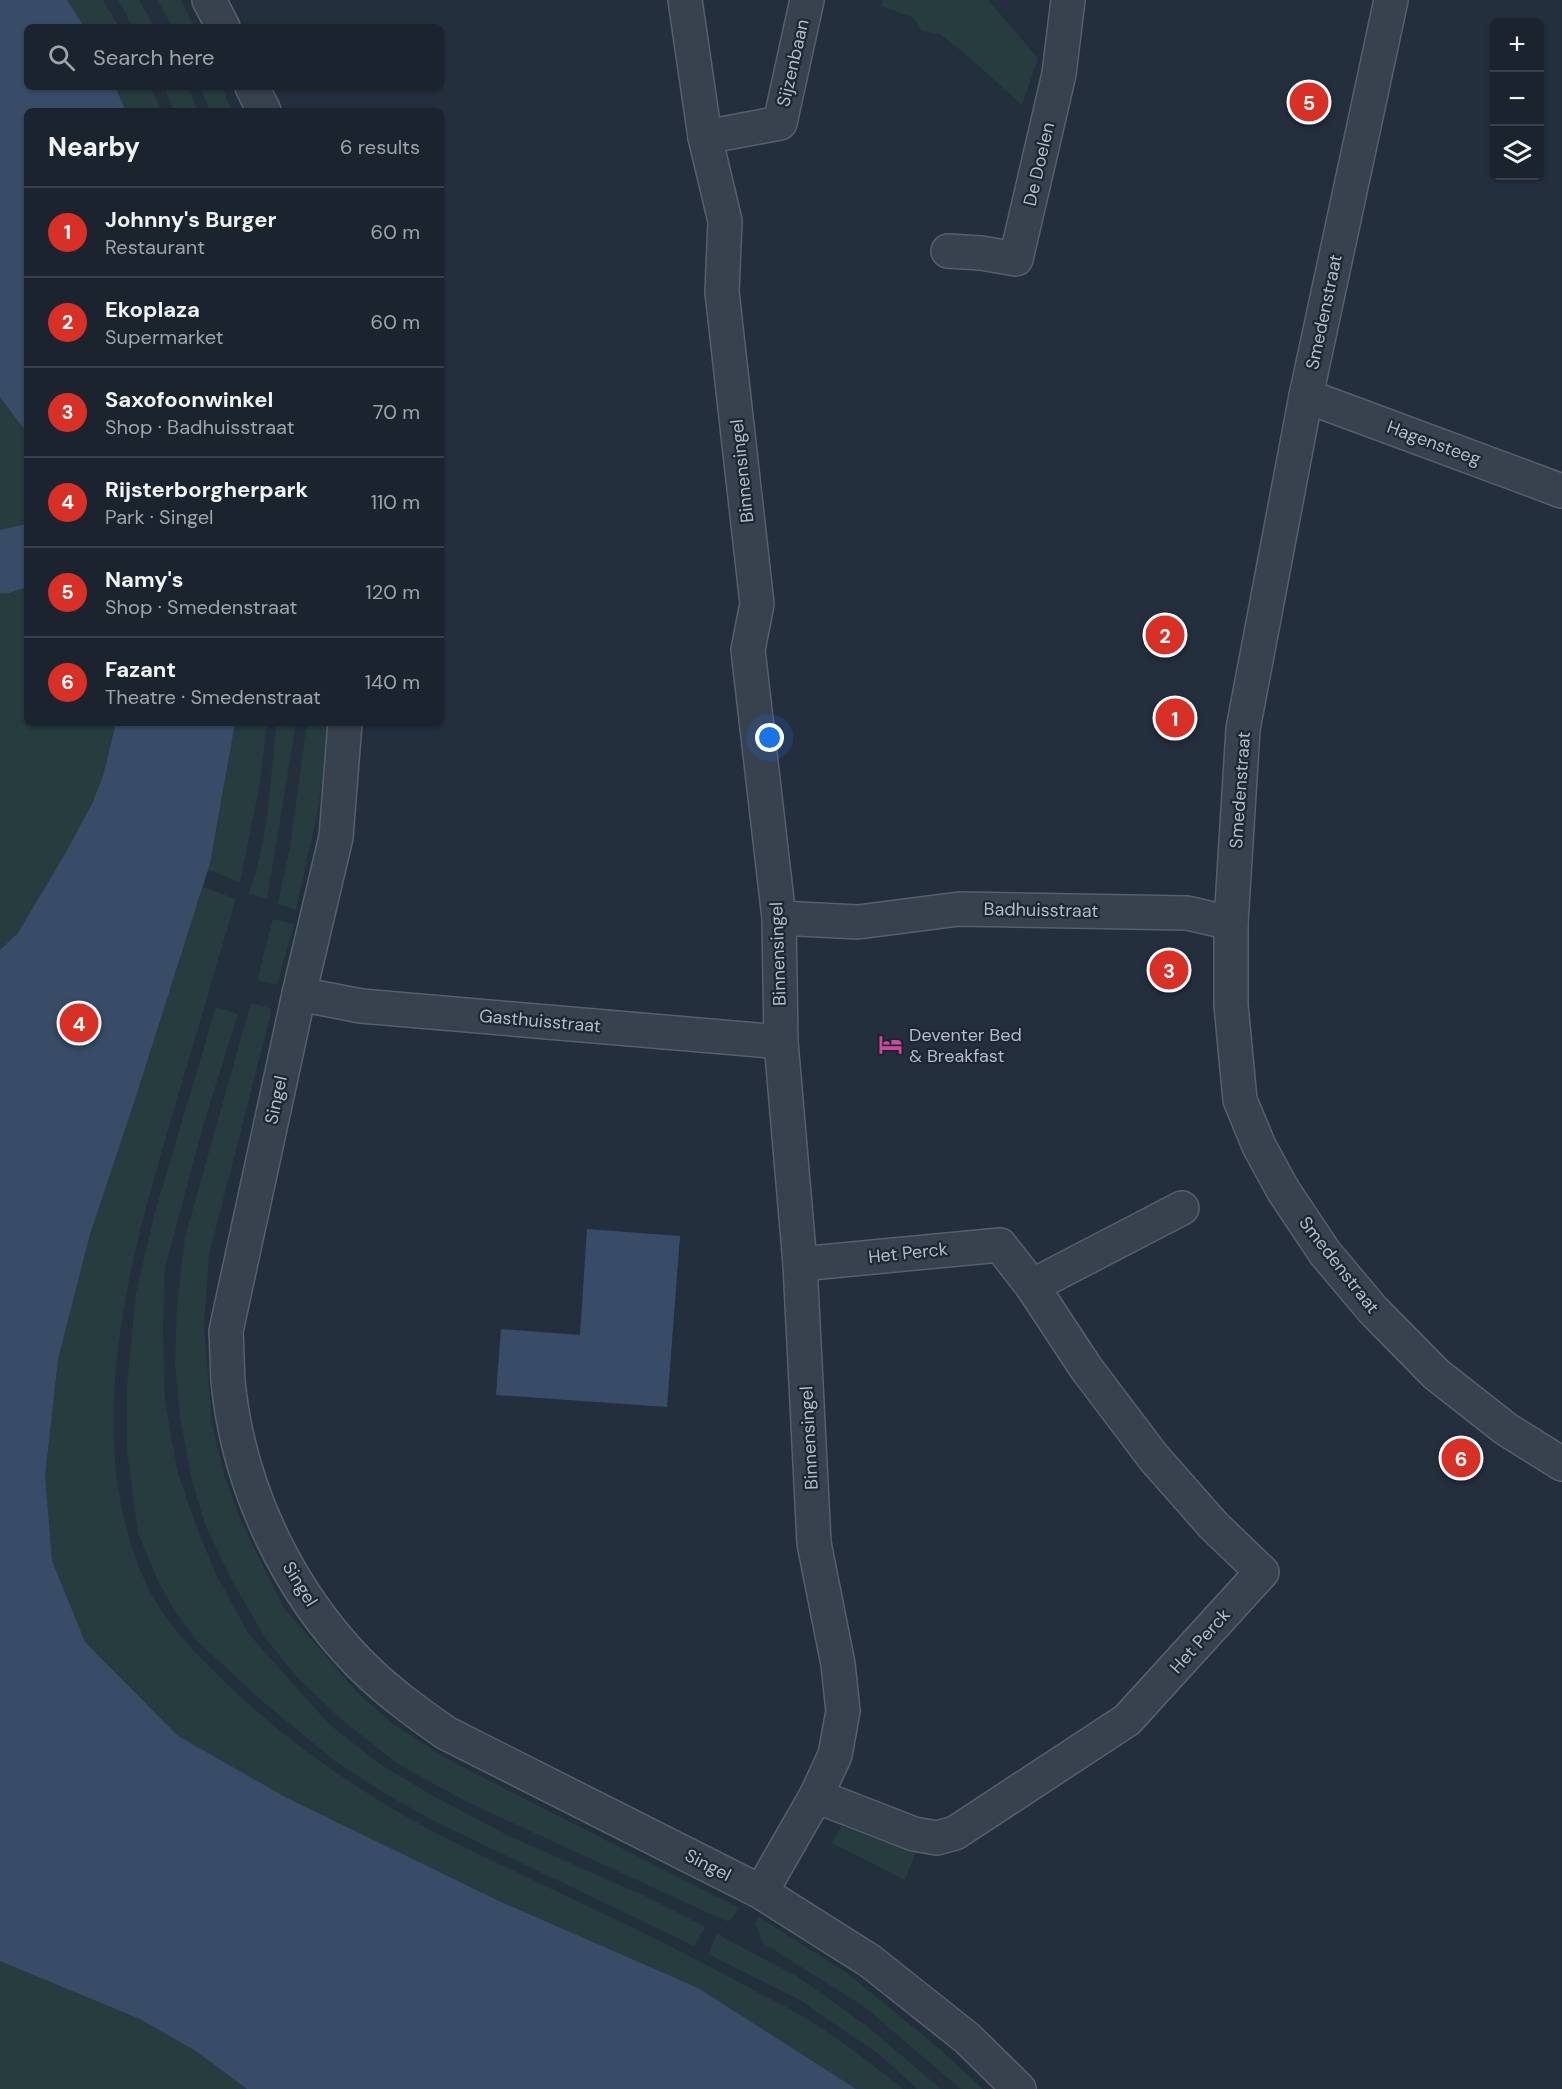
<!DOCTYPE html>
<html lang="en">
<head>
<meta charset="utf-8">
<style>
  :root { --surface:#1b232e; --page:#242b36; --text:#f1f3f6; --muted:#a0a4aa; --line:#39404a; --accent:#d93025 }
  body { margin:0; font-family:"DM Sans",sans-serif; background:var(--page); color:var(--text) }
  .controls { position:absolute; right:18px; top:18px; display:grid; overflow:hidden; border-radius:9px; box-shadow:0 2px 4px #0004 }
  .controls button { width:54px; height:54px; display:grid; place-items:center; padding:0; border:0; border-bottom:2px solid var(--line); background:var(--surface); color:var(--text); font:30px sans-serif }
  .you { position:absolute; left:770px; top:738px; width:21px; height:21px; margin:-15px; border:4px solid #fff; border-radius:50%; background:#1a73e8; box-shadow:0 0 0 9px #1a73e833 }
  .badge { display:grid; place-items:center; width:39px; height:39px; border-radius:50%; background:var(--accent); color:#fff; font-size:20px; font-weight:700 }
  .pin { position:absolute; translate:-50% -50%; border:3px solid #fff; box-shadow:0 2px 6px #0006 }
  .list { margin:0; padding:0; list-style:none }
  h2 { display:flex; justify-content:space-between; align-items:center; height:78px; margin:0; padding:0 24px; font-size:26px }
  h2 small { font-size:20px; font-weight:400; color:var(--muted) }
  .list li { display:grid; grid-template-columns:39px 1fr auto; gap:18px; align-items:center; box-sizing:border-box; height:90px; padding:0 24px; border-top:2px solid var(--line) }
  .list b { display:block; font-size:22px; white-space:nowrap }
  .list p { margin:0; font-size:20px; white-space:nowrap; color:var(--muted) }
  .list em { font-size:20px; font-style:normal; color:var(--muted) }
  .icon { flex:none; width:33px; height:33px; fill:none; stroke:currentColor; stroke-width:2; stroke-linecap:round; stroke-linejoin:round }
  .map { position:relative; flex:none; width:1562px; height:2089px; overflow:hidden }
  .search { position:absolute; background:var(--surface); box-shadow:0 2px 4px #0004; left:24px; top:24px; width:420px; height:66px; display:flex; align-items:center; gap:15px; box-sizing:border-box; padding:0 21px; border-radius:9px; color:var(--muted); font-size:22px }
  .panel { position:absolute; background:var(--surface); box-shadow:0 2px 4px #0004; left:24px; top:108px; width:420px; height:618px; border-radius:9px }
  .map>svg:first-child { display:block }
  .green { fill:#263c3f }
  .water { fill:#394c67 }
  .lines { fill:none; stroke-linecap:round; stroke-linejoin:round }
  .minor-casing { stroke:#565f6c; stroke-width:36 }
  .tertiary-casing { stroke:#565f6c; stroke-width:36 }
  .minor { stroke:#38414e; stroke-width:33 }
  .tertiary { stroke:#38414e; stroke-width:33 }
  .labels { text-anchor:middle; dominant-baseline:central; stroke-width:4.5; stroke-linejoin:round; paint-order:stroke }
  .street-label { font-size:18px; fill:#b4bcc9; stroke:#1d2633 }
  .poi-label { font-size:18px; fill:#b4bcc9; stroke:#1d2633; text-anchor:start }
</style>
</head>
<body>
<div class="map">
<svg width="1562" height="2089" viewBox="0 0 1562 2089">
  <rect width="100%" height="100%" fill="#242f3e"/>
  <g class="green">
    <path d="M 0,0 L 103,0 L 119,27 L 27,27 L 27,87 L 150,87 L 162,111 L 27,111 L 27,723 L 267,723 L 260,783 L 240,882 L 209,870 L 203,887 L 236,899 C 216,967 196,1035 176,1103 C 132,1251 78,1432 145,1581 C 162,1619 191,1649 220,1677 C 292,1748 377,1805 468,1849 C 561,1894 655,1936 746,1986 C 767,1998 790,2008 810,2021 C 843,2041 873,2065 903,2089 L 0,2089 Z"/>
    <polygon points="118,0 139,0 154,27 133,27"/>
    <polygon points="157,0 181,0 194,27 173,27"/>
    <polygon points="883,0 988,0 1038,58 1022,105 969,57 940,34 922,31 914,18 881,6"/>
    <polygon points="164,87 188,87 198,111 174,111"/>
    <polygon points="200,87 222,87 232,111 210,111"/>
    <path d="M 276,723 L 296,723 L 267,899 L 249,893 C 268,843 271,777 276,723 Z"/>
    <polygon points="307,723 331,723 317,814 296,910 278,904 290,846"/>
    <polygon points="273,919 294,924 277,985 260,981 258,977"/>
    <polygon points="251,1003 272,1009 209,1255 204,1326 212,1424 224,1474 241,1521 284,1608 358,1693 393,1724 447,1759 739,1908 730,1920 726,1921 467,1802 398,1764 342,1720 297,1677 266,1639 234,1584 206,1527 192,1481 180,1417 175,1365 177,1304 185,1237"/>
    <polygon points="216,1007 238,1014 203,1126 165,1268 163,1329 165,1400 177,1470 195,1523 215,1572 248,1633 329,1724 380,1764 435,1797 511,1837 647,1897 705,1927 694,1946 430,1819 381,1791 335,1761 261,1700 196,1640 175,1611 158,1581 138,1533 127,1451 127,1385 136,1293 155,1212"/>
    <polygon points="841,1826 915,1853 905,1880 832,1843"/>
    <polygon points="759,1917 847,1973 941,2050 983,2089 961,2089 862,2005 763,1943 755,1923"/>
    <polygon points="717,1934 798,1977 867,2026 941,2089 917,2089 879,2054 798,1999 708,1954"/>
  </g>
  <g class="water">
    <polygon points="0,0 67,0 84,27 27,27 27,87 115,87 126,111 27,111 27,433 0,397"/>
    <polygon points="27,524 27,587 9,593 0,593 0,530"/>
    <polygon points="116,723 235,723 210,863 138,1090 90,1234 58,1359 45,1476 52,1561 85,1642 178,1736 285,1797 501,1902 698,1988 856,2089 247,2089 196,2051 140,2019 0,1961 0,950 18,933 65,854 92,804 103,776"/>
    <polygon points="587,1229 680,1236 667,1407 496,1395 501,1329 580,1335"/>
  </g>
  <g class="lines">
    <defs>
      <g id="minor">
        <polyline points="685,0 705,137 725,221 722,292 757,604 748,650 779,918 781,1042 800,1264 814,1543 838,1664 843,1711 835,1755 816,1796 761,1892"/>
        <polyline points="1391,0 1306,396 1243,729 1231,923 1231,1005 1240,1100 1259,1146 1283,1190 1325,1253 1373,1310 1436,1374 1506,1429 1562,1464"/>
        <polyline points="705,137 780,123 807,0"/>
        <polyline points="948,251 981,253 1016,259 1059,74 1068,0"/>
        <polyline points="1306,396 1562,491"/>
        <polyline points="779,918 858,922 959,909 1187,913 1231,923"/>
        <polyline points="299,994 361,1006 781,1042"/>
        <polyline points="800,1264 1000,1245 1032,1286 1086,1368 1154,1458 1214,1526 1262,1572 1127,1720 955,1833 937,1838 914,1834 816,1796"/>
        <polyline points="1032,1286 1182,1208"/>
      </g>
      <g id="tertiary">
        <polyline points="209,0 223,27"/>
        <polyline points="252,87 264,111"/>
        <path d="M 345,723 L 336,837 L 299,994 L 226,1331 C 227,1347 227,1364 228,1381 C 238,1486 287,1590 361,1665 C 387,1691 416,1712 446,1733 L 761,1892 L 870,1961 L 967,2038 L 1019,2089"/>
      </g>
    </defs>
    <use href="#minor" class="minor-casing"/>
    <use href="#tertiary" class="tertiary-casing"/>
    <use href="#minor" class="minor"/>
    <use href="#tertiary" class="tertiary"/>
  </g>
  <defs>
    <symbol id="hotel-bare" viewBox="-9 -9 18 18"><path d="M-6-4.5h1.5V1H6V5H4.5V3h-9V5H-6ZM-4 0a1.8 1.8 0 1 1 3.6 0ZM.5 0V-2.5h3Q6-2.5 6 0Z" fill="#d1479c" stroke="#1d2633" stroke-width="2.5" paint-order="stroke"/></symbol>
  </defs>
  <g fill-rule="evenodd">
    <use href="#hotel-bare" x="874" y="1028" width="33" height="33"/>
  </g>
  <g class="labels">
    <g class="street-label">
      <text transform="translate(793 63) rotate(-77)">Sijzenbaan</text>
      <text transform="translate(1039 164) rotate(-77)">De Doelen</text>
      <text transform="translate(1324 312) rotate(-78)">Smedenstraat</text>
      <text transform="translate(1434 443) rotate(20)">Hagensteeg</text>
      <text transform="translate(742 471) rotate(-96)">Binnensingel</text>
      <text transform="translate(1240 790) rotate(-86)">Smedenstraat</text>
      <text transform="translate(1041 910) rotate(1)">Badhuisstraat</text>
      <text transform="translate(778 954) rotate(-92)">Binnensingel</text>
      <text transform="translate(540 1021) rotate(5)">Gasthuisstraat</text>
      <text transform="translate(276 1100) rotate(-78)">Singel</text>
      <text transform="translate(908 1253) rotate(-6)">Het Perck</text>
      <text transform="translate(1339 1265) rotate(52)">Smedenstraat</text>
      <text transform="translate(809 1438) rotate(-93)">Binnensingel</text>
      <text transform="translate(300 1584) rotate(58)">Singel</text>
      <text transform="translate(1200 1641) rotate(-48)">Het Perck</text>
      <text transform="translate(708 1865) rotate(27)">Singel</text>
    </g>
    <g class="poi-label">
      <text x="909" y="1035">Deventer Bed<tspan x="909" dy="21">&amp; Breakfast</tspan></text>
    </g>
  </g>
</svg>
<div class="controls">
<button>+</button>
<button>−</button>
<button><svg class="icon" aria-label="layers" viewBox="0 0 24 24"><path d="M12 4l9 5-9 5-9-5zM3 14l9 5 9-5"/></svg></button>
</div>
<div class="you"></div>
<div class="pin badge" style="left:1175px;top:718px">1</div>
<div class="pin badge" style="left:1165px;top:635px">2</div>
<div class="pin badge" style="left:1169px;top:970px">3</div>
<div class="pin badge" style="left:79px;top:1023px">4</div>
<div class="pin badge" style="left:1309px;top:102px">5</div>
<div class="pin badge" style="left:1461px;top:1458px">6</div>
<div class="search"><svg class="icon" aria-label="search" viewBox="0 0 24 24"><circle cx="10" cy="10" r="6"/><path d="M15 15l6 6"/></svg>Search here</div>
<section class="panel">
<h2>Nearby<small>6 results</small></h2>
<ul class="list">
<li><span class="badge">1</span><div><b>Johnny's Burger</b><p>Restaurant</p></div><em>60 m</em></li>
<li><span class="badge">2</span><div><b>Ekoplaza</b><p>Supermarket</p></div><em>60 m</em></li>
<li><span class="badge">3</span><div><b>Saxofoonwinkel</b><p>Shop · Badhuisstraat</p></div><em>70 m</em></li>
<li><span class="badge">4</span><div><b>Rijsterborgherpark</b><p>Park · Singel</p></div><em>110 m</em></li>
<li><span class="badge">5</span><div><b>Namy's</b><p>Shop · Smedenstraat</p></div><em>120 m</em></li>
<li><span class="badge">6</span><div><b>Fazant</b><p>Theatre · Smedenstraat</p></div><em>140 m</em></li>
</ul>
</section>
</div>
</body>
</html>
